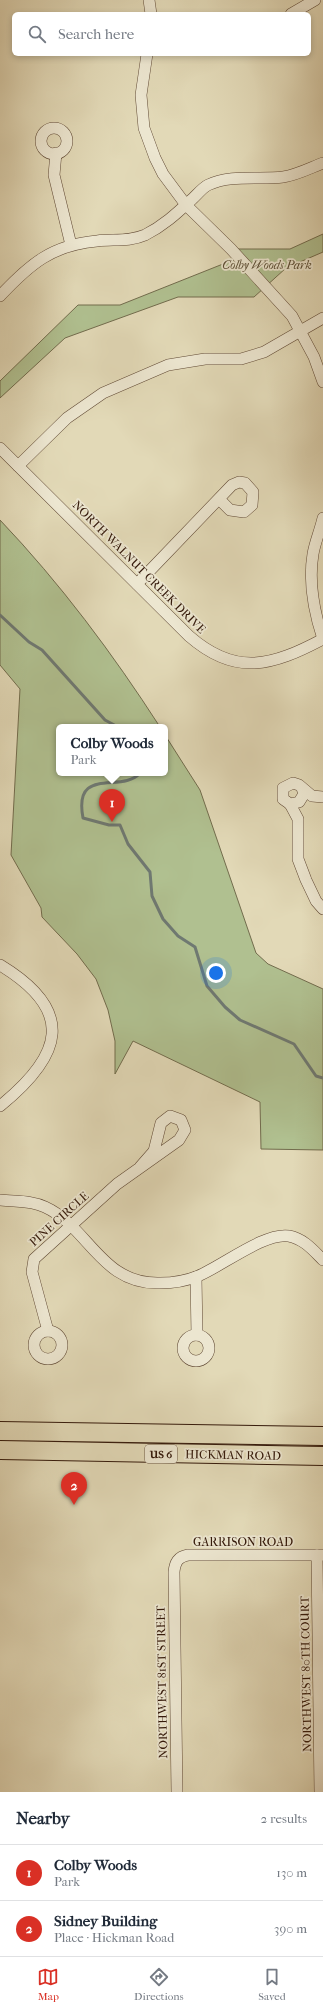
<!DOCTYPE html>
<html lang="en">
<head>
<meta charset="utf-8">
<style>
  :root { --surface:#fff; --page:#f6f6f7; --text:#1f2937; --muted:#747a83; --line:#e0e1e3; --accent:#d93025 }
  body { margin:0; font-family:"IM FELL French Canon",serif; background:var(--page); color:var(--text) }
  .you { position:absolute; left:216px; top:973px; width:14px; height:14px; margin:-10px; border:3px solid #fff; border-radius:50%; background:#1a73e8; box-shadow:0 0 0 6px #1a73e833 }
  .badge { display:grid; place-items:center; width:26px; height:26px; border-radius:50%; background:var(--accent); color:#fff; font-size:13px; font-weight:700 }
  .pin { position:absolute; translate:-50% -33px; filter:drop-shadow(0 1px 2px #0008) }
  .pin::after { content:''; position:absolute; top:21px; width:14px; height:12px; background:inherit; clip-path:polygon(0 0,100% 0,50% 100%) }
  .popup { position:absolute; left:56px; top:724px; width:112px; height:52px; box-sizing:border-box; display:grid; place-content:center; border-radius:6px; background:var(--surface); filter:drop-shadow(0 1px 3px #0005); font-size:13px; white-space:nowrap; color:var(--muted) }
  .popup b { font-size:15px; color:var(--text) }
  .popup::after { content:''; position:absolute; left:50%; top:100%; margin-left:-8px; border:8px solid transparent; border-top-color:var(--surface) }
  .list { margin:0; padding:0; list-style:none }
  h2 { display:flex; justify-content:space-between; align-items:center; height:52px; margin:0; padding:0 16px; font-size:17px }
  h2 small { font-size:13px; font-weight:400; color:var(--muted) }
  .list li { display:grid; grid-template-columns:26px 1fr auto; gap:12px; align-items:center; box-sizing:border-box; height:56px; padding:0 16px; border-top:1px solid var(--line) }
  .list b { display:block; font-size:15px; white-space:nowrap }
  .list p { margin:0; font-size:13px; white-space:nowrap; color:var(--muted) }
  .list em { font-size:13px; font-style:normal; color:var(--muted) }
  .icon { flex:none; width:22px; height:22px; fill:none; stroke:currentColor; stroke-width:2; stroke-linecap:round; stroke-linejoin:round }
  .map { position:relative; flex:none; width:323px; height:1792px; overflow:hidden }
  .search { position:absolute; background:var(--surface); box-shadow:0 2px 6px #0003; left:12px; right:12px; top:12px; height:44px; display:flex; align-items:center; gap:10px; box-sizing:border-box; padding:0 14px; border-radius:6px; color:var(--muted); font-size:15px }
  .sheet { height:164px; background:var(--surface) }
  nav { display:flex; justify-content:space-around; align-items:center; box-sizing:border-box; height:56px; border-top:1px solid var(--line); background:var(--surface); font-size:11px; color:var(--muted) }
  nav a { display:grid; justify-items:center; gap:2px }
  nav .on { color:var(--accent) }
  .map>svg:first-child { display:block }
  .green { fill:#b0c090; stroke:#726c4d }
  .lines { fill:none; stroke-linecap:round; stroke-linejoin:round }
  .stream { stroke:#6f7972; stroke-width:3 }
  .minor-casing { stroke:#604935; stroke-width:12 }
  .primary-casing { stroke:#34190a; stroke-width:20 }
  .minor { stroke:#ece6d0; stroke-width:11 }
  .primary { stroke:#e2d9b7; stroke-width:18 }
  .labels { text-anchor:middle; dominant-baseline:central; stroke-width:3.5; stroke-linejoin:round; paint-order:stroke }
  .shield { fill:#ece6d0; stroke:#6b5645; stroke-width:1 }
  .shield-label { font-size:11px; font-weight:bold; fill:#34190a }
  .park-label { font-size:12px; font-style:italic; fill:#594b32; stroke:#ece6d0 }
  .street-label { font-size:12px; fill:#34190a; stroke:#ece6d0 }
</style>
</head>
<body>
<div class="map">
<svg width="323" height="1792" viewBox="0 0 323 1792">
  <rect width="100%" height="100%" fill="#e2d9b7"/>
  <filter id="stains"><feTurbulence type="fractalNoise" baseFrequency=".005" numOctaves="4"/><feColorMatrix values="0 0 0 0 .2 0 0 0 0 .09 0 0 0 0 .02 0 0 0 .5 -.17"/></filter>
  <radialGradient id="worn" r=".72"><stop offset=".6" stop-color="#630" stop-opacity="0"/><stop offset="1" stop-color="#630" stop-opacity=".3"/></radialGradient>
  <g class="green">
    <polygon points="323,234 323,252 286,268 254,297 178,297 65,338 0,398 0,381 78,305 120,305 238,258 231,249 290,249"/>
    <path d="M 0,520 C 60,583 113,654 160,727 L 59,727 L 59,773 L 165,773 L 165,735 L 200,790 L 256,953 L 268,964 L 323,989 L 323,1150 L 261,1149 L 260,1102 L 133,1041 L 115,1074 L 115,1041 L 108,1010 L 96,979 L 77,954 L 42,917 L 41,908 L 11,855 L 20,689 L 0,665 Z"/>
  </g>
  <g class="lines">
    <g class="stream">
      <polyline points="0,615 29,642 42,650 105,720 118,727"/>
      <path d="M 140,773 C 122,794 73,765 83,818 L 109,825 L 120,825 L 128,844 L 150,872 L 152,896 L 163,919 L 178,936 L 195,947 L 207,986 L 225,1007 L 240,1020 L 294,1044 L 316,1076 L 323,1078"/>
    </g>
    <defs>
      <g id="minor">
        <polyline points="149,0 151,14"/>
        <polyline points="291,14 315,0"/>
        <polyline points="147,54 141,95 144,128 155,158 163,174 186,205 231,249 292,316 314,357 323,382"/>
        <circle cx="54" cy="141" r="13"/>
        <polyline points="56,153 54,175 71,245"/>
        <path d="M 0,296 C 30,264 52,245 97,241 C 113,239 129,242 145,235 C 163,226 176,214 190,201 C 196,196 202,188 208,185 C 231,174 259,180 283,177 C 297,175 310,168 323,163"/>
        <path d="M 0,448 L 189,636 C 236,677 272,666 323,639"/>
        <polyline points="18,466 67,418 103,393 168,365 205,359 241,359 264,352 323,318"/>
        <path d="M 323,518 C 320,531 315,542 313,554 C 308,584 314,612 323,639"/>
        <polyline points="137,584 232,485 239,482 245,483 253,492 252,505 244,512 230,510 219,499"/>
        <polyline points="302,788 304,794 299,802 290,804 283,799 283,788 293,783 299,785 312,796 323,797"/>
        <polyline points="290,804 298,819 298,859 306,880 316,901 323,909"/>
        <path d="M 0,965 C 76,1011 63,1055 0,1106"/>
        <path d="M 0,1200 C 15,1202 30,1200 45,1207 C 89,1227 101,1285 160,1283 C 173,1283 186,1281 198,1276 C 222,1266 265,1232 289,1236 C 304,1239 313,1250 323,1260"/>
        <polyline points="196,1277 197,1335"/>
        <polyline points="48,1331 32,1272 34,1259 117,1184 179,1140 185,1130 181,1120 170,1116 161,1123 154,1151 140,1167"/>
        <circle cx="48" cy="1345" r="14"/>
        <circle cx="196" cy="1348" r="13"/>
        <polyline points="317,1555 320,1792"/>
        <path d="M 177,1792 L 174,1572 C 175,1562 178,1557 188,1555 L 323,1555"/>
      </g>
      <g id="primary">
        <polyline points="0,1431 323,1436"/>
        <polyline points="0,1450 323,1456"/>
      </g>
    </defs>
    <use href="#minor" class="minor-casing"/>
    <use href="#primary" class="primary-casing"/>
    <use href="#minor" class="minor"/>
    <use href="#primary" class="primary"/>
  </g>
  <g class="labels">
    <rect class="shield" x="145" y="1445" width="32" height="18" rx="3"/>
    <g class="shield-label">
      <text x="161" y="1454">US 6</text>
    </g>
    <g class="park-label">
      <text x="267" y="265">Colby Woods Park</text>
    </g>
    <g class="street-label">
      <text transform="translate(139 567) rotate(45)">NORTH WALNUT CREEK DRIVE</text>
      <text transform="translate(59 1219) rotate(-42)">PINE CIRCLE</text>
      <text transform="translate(233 1455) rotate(1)">HICKMAN ROAD</text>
      <text x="243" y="1542">GARRISON ROAD</text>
      <text transform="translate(306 1674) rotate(-91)">NORTHWEST 80TH COURT</text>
      <text transform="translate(162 1682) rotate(-91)">NORTHWEST 81ST STREET</text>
    </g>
  </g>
  <rect width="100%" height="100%" filter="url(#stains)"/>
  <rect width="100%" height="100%" fill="url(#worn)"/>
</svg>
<div class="you"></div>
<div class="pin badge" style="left:112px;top:822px">1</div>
<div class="popup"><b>Colby Woods</b>Park</div>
<div class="pin badge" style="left:74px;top:1505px">2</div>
<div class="search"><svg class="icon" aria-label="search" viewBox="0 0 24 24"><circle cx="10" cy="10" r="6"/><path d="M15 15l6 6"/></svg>Search here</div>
</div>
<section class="sheet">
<h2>Nearby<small>2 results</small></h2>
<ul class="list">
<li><span class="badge">1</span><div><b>Colby Woods</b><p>Park</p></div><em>130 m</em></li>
<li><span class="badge">2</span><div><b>Sidney Building</b><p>Place · Hickman Road</p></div><em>390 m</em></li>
</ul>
</section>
<nav>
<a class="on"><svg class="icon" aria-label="map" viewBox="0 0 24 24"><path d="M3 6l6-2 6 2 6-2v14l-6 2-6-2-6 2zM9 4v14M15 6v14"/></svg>Map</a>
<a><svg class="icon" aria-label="directions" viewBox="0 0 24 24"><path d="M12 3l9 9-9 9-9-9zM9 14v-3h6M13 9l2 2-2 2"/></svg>Directions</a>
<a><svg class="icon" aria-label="saved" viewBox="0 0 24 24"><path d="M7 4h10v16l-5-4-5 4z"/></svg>Saved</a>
</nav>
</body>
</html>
